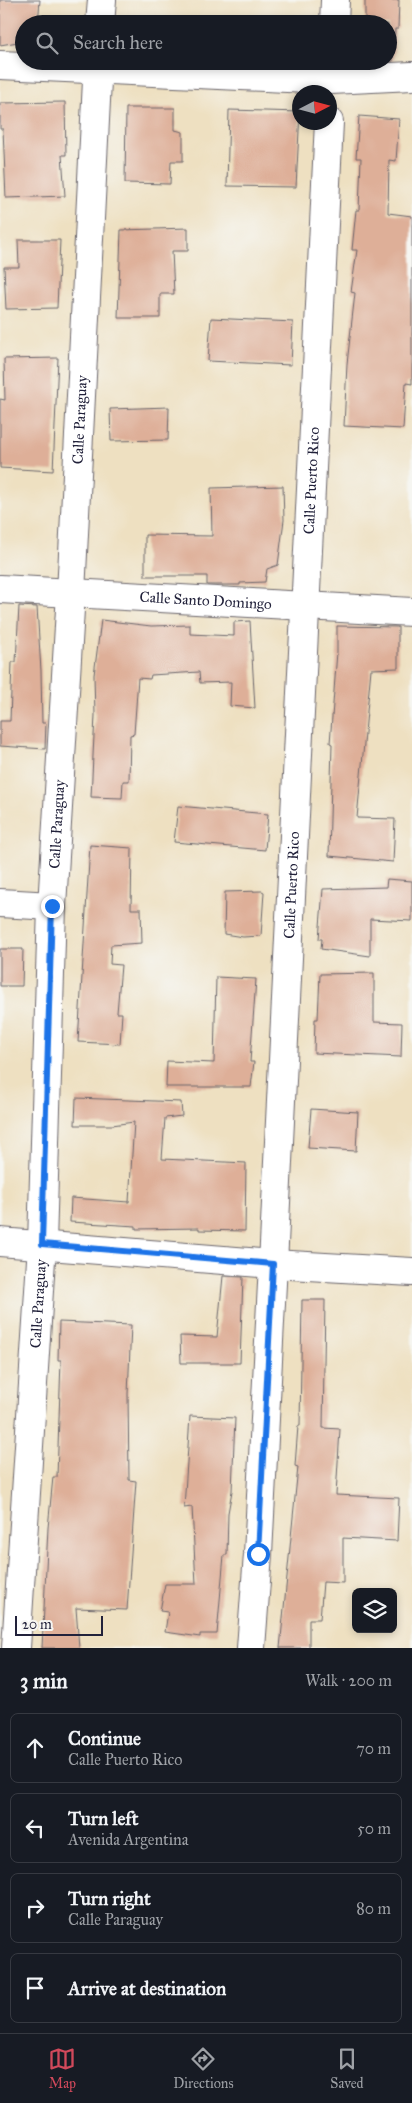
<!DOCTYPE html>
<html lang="en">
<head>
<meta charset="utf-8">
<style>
  :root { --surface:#171b24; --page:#242831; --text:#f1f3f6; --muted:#9ea1a6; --line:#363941; --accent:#d1495b }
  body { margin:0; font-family:"IM FELL Great Primer",serif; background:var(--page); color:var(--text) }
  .controls { position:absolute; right:15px; bottom:15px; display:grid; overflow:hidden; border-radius:8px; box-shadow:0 2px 8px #0003 }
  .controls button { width:45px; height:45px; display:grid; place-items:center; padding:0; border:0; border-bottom:1px solid var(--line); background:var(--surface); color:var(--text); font:25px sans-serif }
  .compass { position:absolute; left:292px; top:85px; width:45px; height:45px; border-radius:50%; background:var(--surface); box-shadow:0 2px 8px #0003; rotate:84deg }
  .scale { position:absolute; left:15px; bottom:12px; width:88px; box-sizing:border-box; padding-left:5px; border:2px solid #22223b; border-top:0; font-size:14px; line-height:18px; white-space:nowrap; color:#22223b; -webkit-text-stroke:4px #f6f6f2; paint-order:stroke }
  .stop { position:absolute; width:15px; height:15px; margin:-11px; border:4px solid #1a73e8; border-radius:50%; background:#fff }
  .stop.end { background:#1a73e8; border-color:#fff; box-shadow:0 1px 5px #0008 }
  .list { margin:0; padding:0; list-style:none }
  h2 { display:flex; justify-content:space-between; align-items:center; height:65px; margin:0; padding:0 20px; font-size:21px }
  h2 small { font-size:16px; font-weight:400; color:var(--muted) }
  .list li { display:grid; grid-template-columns:32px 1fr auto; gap:15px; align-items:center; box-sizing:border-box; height:70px; margin:0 10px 10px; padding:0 10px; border:1px solid var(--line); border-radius:8px }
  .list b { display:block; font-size:19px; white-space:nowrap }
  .list p { margin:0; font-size:16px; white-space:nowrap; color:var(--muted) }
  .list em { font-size:16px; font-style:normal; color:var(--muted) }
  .icon { flex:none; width:28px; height:28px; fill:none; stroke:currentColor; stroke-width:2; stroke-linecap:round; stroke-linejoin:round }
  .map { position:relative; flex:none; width:412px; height:1648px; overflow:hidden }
  .search { position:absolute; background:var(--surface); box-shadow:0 2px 8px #0003; left:15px; right:15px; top:15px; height:55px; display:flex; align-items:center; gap:12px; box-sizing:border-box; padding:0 18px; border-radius:28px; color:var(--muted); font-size:19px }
  .sheet { height:385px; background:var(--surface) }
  nav { display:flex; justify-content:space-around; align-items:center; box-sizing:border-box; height:70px; border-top:1px solid var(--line); background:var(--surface); font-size:14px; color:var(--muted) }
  nav a { display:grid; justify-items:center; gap:2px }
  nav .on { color:var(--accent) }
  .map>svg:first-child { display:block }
  .building { fill:#deaf98 }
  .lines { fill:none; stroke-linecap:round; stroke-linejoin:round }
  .minor-casing { stroke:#69646a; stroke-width:30 }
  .minor { stroke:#fff; stroke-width:28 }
  .route { stroke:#1a73e8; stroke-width:6 }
  .labels { text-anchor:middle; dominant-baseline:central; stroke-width:4.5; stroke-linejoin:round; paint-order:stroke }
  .street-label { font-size:15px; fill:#22223b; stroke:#f6f6f2 }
</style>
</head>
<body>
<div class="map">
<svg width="412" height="1648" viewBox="0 0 412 1648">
  <rect width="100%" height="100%" fill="#f6f6f2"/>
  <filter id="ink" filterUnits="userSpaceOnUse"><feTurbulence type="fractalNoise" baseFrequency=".02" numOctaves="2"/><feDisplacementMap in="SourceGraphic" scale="10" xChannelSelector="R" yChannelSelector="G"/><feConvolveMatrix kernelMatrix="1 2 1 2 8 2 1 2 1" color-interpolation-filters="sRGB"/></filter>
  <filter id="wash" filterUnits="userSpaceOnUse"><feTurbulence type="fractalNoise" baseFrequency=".0096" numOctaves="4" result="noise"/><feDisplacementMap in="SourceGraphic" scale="20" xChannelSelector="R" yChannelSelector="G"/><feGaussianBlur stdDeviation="1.12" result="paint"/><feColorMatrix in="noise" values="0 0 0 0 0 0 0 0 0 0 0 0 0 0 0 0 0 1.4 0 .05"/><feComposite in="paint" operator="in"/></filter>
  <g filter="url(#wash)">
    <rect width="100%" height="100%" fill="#eee0c1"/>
    <g id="blocks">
      <g class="building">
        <polygon points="0,0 40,0 38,24 24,24 24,41 0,45"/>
        <polygon points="365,0 399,0 398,29 395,29 393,61 365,63 388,61 388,24 365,24"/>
        <polygon points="65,102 66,155 62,155 65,196 6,198 3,129 0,129 0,103"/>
        <polygon points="126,108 175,108 175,130 183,132 183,161 171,161 170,184 125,183"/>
        <polygon points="229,110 300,112 296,187 227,186"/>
        <polygon points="359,116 399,119 396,161 389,160 388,213 412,216 412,384 406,383 403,429 344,426 347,364 355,293 351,292 357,250 352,250 356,210 359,210 361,158 356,158"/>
        <polygon points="188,228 188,251 172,251 174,294 160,294 160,318 118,318 121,230"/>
        <polygon points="18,240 60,240 57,308 6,309 4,267 19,267"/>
        <polygon points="211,318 293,322 291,365 208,361"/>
        <polygon points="58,358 53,471 0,468 0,399 5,400 4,359"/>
        <polygon points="169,407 168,440 111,441 110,409"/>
        <polygon points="283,486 284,520 278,565 267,569 265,582 240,583 240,585 207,585 207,576 145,576 145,535 212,536 211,488"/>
        <polygon points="19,606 37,607 41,671 42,723 46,723 45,749 0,746 0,721 10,721 12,662 16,662"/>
        <polygon points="101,620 151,626 190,625 190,634 234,636 234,622 250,621 255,708 230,706 231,682 200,683 199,672 151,675 150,679 138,678 134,734 130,735 129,781 123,781 122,798 91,797 95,715 94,675"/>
        <polygon points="337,626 398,627 398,668 371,669 357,818 395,819 393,862 329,856 332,744 330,743 337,652"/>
        <polygon points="178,806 268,814 265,850 174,842"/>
        <polygon points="90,845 132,848 131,909 141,909 142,943 111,945 110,964 121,965 117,1013 122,1013 120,1044 78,1042"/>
        <polygon points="387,879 412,881 412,921 370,919 370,956 321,949 322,939 319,939 323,889 386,887"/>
        <polygon points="262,891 264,892 261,936 243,937 224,934 225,892"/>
        <polygon points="0,949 23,949 22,986 0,986"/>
        <polygon points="374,973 374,1022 402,1023 401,1057 314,1053 315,1019 318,1019 320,974"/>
        <polygon points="216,977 256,979 250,1062 254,1062 251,1087 166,1087 167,1061 214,1063"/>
        <polygon points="76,1098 181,1102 182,1116 165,1118 162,1159 246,1163 245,1231 199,1230 199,1228 136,1229 136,1226 70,1222 71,1198 129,1202 134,1122 112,1125 75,1125"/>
        <polygon points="311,1109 358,1112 356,1151 308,1148"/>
        <polygon points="223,1276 243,1277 240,1363 181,1363 180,1336 217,1337"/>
        <polygon points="302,1300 325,1300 323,1428 340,1429 336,1495 399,1498 397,1541 343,1538 343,1583 323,1582 320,1619 309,1619 309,1648 280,1648 298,1467 295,1466 298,1426 300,1426"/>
        <polygon points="59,1322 131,1325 128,1394 129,1480 136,1481 127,1610 76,1608 79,1648 42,1648 48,1528 53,1477 57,1477 61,1360 58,1360"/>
        <polygon points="190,1416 235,1418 232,1491 228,1513 227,1555 224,1555 217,1634 200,1634 200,1637 165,1632 168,1612 160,1611 165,1584 196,1584 192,1507 184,1508"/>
      </g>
    </g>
  </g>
  <g filter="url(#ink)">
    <use href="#blocks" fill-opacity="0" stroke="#69646a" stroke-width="1"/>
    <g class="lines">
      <defs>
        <g id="minor">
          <polyline points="100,24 102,0"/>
          <polyline points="334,24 335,0"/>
          <polyline points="0,65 331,80 412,76"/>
          <path id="s1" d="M 0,589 L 412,612"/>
          <polyline points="0,903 52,906"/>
          <polyline points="0,1242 273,1264 412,1272"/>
          <path id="s2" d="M 16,1648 L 42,1244 L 52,906 L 71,593 L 98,61"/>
          <path id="s3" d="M 251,1648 L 258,1554 L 273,1264 L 329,122"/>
        </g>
      </defs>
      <use href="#minor" class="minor-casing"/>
      <use href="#minor" class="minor"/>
    </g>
  </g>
  <g class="lines" filter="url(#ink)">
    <polyline class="route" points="52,906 42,1244 273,1264 258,1554"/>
  </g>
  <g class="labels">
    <g class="street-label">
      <text stroke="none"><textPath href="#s2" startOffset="1230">Calle Paraguay</textPath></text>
      <text stroke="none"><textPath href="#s3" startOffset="1169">Calle Puerto Rico</textPath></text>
      <text stroke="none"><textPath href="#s1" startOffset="206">Calle Santo Domingo</textPath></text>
      <text stroke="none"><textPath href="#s2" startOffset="825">Calle Paraguay</textPath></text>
      <text stroke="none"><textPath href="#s3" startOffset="764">Calle Puerto Rico</textPath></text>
      <text stroke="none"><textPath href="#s2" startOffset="345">Calle Paraguay</textPath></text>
    </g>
  </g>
</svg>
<div class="controls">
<button><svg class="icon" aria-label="layers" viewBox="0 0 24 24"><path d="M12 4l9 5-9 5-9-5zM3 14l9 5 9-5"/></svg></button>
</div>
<svg class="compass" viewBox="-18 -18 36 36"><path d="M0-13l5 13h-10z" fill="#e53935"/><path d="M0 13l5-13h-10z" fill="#9ea1a6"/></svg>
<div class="scale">20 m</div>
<div class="stop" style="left:258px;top:1554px"></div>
<div class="stop end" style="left:52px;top:906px"></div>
<div class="search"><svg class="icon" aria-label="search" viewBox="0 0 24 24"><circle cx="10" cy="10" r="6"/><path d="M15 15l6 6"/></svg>Search here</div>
</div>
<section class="sheet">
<h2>3 min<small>Walk · 200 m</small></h2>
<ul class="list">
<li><svg class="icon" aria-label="ahead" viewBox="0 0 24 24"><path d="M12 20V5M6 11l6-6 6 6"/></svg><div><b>Continue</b><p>Calle Puerto Rico</p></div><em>70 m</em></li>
<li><svg class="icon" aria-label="left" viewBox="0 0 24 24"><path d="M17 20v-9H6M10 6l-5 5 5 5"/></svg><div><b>Turn left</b><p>Avenida Argentina</p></div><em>50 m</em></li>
<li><svg class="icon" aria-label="right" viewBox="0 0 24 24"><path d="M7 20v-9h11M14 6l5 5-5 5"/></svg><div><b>Turn right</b><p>Calle Paraguay</p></div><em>80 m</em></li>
<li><svg class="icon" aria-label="arrive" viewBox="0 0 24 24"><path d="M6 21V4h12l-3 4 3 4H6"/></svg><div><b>Arrive at destination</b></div></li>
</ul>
</section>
<nav>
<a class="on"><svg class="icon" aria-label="map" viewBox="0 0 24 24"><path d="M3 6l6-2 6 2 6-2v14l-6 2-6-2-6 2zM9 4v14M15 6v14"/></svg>Map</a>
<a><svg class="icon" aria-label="directions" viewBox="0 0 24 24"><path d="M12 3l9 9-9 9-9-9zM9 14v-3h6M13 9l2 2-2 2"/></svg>Directions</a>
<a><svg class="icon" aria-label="saved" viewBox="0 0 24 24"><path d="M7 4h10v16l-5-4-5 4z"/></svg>Saved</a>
</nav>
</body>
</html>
